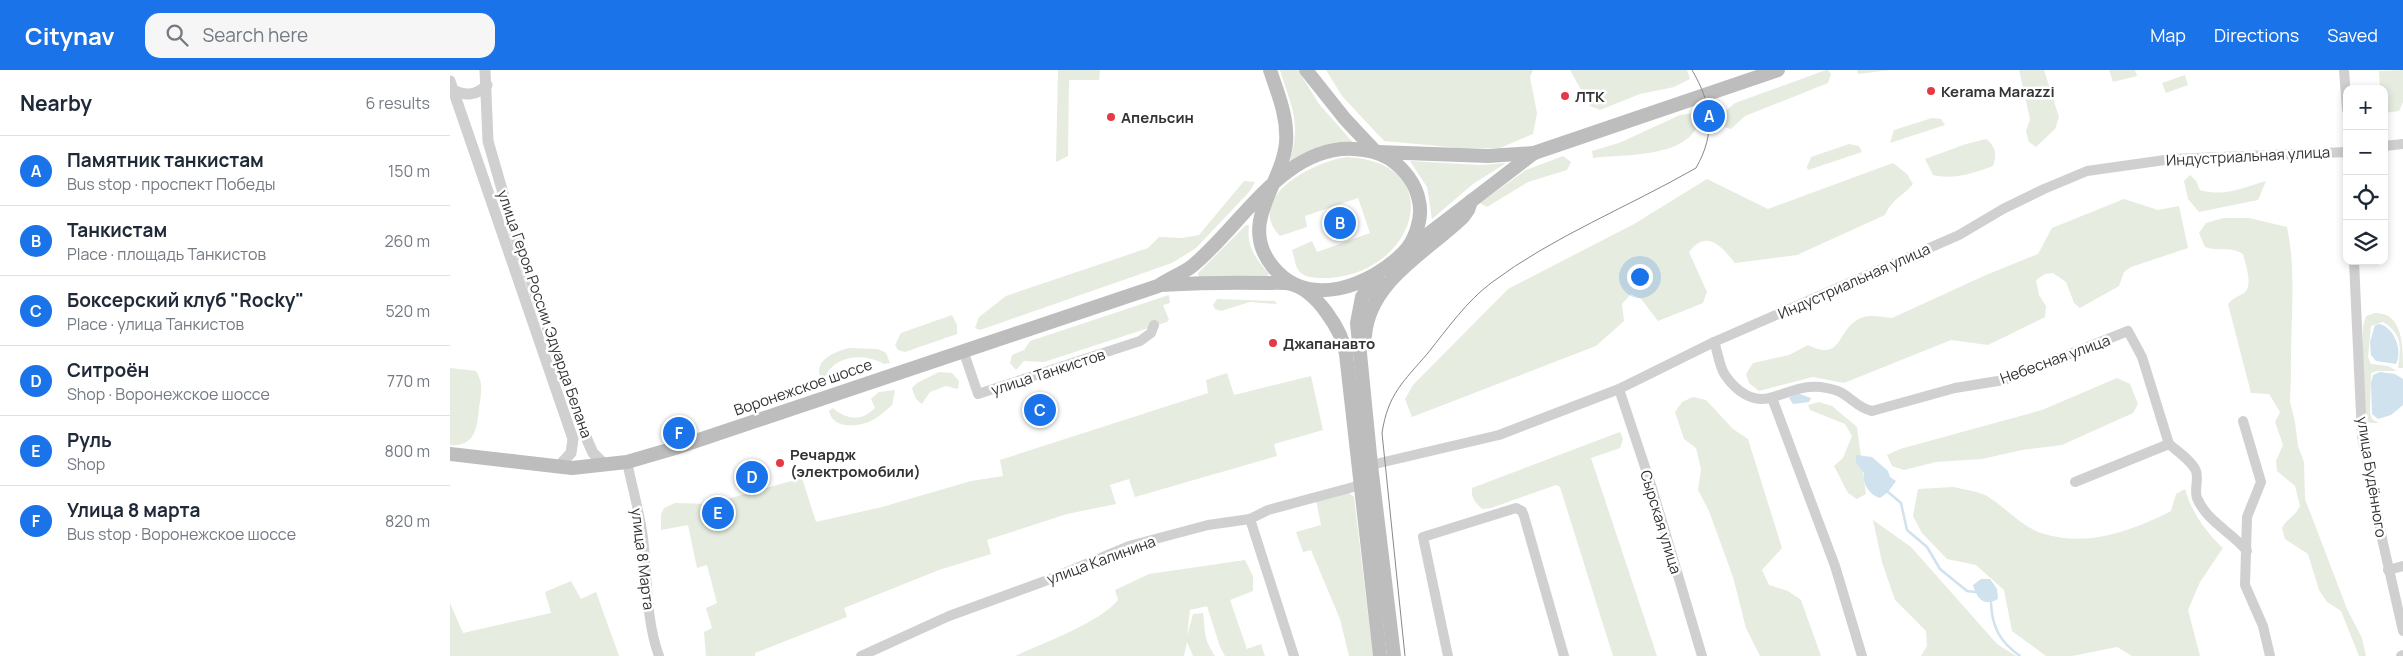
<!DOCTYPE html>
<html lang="en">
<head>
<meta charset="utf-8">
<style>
  :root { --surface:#fff; --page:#f6f6f7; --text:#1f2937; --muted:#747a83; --line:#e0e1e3; --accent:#1a73e8 }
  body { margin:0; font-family:Manrope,sans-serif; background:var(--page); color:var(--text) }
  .controls { position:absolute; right:15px; top:15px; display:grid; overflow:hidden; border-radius:10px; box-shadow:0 2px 8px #0003 }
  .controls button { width:45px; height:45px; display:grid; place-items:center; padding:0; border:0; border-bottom:1px solid var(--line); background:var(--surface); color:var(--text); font:25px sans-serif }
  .you { position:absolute; left:1189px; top:206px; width:18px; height:18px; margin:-12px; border:4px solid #fff; border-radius:50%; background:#1a73e8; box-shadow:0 0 0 8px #1a73e833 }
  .badge { display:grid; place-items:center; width:32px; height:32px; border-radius:50%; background:var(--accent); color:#fff; font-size:16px; font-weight:700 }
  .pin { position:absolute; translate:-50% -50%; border:2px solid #fff; box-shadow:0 1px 5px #0006 }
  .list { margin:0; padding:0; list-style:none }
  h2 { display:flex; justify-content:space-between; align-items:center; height:65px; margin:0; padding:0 20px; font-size:21px }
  h2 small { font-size:16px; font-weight:400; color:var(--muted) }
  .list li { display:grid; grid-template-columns:32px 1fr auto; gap:15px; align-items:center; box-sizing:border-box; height:70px; padding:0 20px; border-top:1px solid var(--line) }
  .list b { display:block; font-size:19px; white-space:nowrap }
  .list p { margin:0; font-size:16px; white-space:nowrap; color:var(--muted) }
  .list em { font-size:16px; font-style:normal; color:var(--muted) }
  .icon { flex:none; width:28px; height:28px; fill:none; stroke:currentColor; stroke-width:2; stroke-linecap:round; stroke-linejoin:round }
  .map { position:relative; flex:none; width:1953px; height:586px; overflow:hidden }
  header { display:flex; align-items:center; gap:30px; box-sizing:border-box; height:70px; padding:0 25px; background:var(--accent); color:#fff }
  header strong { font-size:24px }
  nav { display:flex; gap:28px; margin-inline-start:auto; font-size:18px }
  .search { width:350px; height:45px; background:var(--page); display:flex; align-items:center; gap:12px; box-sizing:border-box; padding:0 18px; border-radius:15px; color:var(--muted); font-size:19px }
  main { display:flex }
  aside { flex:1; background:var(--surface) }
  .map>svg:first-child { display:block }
  .green { fill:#e6ecdf }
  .water { fill:#cfe2ee }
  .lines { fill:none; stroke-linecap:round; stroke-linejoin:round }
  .stream { stroke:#cfe2ee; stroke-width:2.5 }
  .minor { stroke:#d0d0d0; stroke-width:10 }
  .tertiary { stroke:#d0d0d0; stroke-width:11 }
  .secondary { stroke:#bdbdbd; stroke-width:14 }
  .tram { stroke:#888; stroke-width:1 }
  .poi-dot { fill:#e63946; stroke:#fff; stroke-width:2 }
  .labels { text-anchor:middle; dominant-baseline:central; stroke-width:5; stroke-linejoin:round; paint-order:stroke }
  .poi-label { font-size:15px; font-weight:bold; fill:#333; stroke:#fff; text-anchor:start }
  .street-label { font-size:15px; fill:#333; stroke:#fff }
</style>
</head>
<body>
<header>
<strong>Citynav</strong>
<div class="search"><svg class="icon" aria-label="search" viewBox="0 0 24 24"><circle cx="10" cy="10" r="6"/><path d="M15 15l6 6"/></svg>Search here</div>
<nav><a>Map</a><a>Directions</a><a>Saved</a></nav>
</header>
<main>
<aside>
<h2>Nearby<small>6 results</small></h2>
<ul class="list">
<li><span class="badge">A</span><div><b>Памятник танкистам</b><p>Bus stop · проспект Победы</p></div><em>150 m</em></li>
<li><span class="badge">B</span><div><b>Танкистам</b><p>Place · площадь Танкистов</p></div><em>260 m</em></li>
<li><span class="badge">C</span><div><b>Боксерский клуб &quot;Rocky&quot;</b><p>Place · улица Танкистов</p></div><em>520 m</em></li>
<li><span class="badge">D</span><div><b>Ситроён</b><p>Shop · Воронежское шоссе</p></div><em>770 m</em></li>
<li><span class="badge">E</span><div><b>Руль</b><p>Shop</p></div><em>800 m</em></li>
<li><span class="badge">F</span><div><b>Улица 8 марта</b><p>Bus stop · Воронежское шоссе</p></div><em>820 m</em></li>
</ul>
</aside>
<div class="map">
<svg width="1953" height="586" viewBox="0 0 1953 586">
  <rect width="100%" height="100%" fill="#fff"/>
  <g class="green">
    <polygon points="608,0 650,0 649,10 619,10 618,86 606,92"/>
    <path d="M 830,0 L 848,0 L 869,34 L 907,77 L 838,98 C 852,53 843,42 830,0 Z"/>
    <polygon points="876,0 1083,0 1080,7 1087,43 1083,64 1050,78 1009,78 934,71 892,26"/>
    <polygon points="1120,0 1237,0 1240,9 1224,17 1190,24 1150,40 1140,36"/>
    <polygon points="1376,0 1378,0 1381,4 1378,13 1295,46 1281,59 1274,57 1273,43 1285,33"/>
    <polygon points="1407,0 1440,0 1408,4"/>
    <polygon points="1569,0 1594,0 1609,47 1605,59 1586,77 1579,72 1576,61 1580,49"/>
    <polygon points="1659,0 1685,0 1687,6 1663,12"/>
    <polygon points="1953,0 1953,32 1949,41 1934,43 1934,19 1930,19 1929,1"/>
    <polygon points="1735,5 1738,15 1716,23 1712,13"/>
    <path d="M 1244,43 L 1250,47 C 1243,89 1175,84 1143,88 L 1142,81 L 1169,73 L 1230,45 Z"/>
    <polygon points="1482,48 1491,49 1495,55 1440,73 1444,60"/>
    <path d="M 1536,69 C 1546,76 1547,85 1543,96 C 1524,103 1504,110 1483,105 L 1475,89 L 1516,74 Z"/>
    <polygon points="1399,74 1409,76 1412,82 1358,100 1357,97 1361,87"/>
    <polygon points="1113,86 1121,92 1117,100 1078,112 1037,137 1030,133 1076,100"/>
    <path d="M 897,87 C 1001,93 966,203 879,208 C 870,208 856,209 850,202 C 845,197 844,186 842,180 L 862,171 L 867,182 L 920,163 L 908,128 L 855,146 L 857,157 L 830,166 C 793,128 864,91 897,87 Z"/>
    <polygon points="960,91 1030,95 1056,93 1023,114 982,149 977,117"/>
    <path d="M 1443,93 L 1457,104 L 1463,114 C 1452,127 1443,128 1435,145 L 1347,185 L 1285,193 C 1271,176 1257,159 1239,182 L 1257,222 L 1253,233 L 1208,251 L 1191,229 L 1181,224 L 1172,234 L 1174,251 L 1146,276 L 962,347 L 955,329 L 963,315 L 1058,219 L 1184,154 L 1257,109 L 1318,139 Z"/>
    <path d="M 1740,105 L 1746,111 L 1750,120 C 1776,127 1791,118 1816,111 L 1808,130 L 1749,142 L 1738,129 L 1734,111 Z"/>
    <polygon points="794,111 805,112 800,121 746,178 722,193 530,260 525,258 529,247 556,226 698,178 709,167 732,168 749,165"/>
    <path d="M 1674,129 L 1708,140 L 1729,136 L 1738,178 L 1681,197 L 1674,202 L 1669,216 L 1630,238 L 1624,233 L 1616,212 L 1603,203 L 1595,204 L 1586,210 L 1589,225 L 1596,236 L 1595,247 L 1538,275 L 1501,270 L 1394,313 L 1363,307 L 1309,321 L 1299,313 L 1296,304 L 1303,293 L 1339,285 L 1358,275 C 1394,293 1386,258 1411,248 C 1420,244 1432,247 1442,248 L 1536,205 L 1588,184 L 1602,158 Z"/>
    <path d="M 1773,148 L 1799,148 L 1837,157 C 1847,204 1840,255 1841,302 L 1840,332 L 1845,352 L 1848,376 L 1854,392 L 1855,429 L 1897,539 L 1912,568 L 1916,586 L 1909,586 L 1891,541 L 1877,532 L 1869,520 L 1858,484 L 1835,469 L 1832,458 C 1837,448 1845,447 1850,436 L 1845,416 L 1827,401 L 1826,391 L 1833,375 L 1825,352 L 1830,342 L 1819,324 L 1801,323 L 1778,234 C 1783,228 1787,227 1794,223 C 1804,216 1795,194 1793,184 C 1781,176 1769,182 1755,177 L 1749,163 L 1756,153 Z"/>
    <path d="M 796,155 L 799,155 C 796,176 806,189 819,204 L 817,206 L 749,207 L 748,203 Z"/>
    <polygon points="719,225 720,233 713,235 719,250 717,252 594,292 574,291 566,300 560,293 562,285 574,280 580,271"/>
    <polygon points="767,229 825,231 827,234 800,232 771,241 765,239 763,235"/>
    <path d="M 1925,243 C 1953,242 1953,277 1953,298 L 1948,298 C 1951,278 1953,264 1933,252 L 1921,256 L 1918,287 L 1921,294 L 1938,296 L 1947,301 L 1927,301 L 1921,303 L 1920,343 L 1922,349 L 1929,353 L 1920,353 C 1910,346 1913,271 1913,256 L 1916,246 Z"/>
    <polygon points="502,245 507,255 507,264 455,282 448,280 445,275 451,263"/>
    <path d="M 399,278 L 428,279 L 436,283 L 440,293 L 434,294 C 418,285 395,284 381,298 C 377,301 376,307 372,311 C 361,291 384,282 399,278 Z"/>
    <path d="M 0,298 L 26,301 C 34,313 31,325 29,338 C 27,358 25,377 0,375 Z"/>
    <polygon points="489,302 502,303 509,311 508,319 496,316 480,322 472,334 466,329 462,318 467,313"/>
    <polygon points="777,303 784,325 861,306 873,360 824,374 827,386 685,427 679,409 660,415 666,434 617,444 537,470 541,484 489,500 394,538 397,547 305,583 305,586 256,586 254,562 262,558 256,538 267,533 257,495 247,498 238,455 211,460 211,444 214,438 225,433 260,434 352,408 366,452 432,437 521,411 553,406 550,390 758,323 756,310"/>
    <polygon points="1667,308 1680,314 1688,334 1683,343 1612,375 1572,380 1532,389 1486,392 1454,400 1442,396 1437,385 1450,379 1592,340"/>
    <path d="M 445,320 L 442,335 C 436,340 430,346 423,350 C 410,357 383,360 379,341 L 383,338 C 397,350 411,352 425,338 L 421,329 L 429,322 Z"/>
    <polygon points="1243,327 1256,330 1283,359 1298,369 1332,478 1312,500 1319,515 1338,521 1351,530 1371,586 1310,586 1296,558 1283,507 1259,441 1248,420 1251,399 1246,378 1234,369 1225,342 1232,332"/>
    <polygon points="1369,332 1382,336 1407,357 1416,424 1407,429 1398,423 1384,396 1393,388 1402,366 1395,354 1360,340 1358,335"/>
    <path d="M 1170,362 L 1173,369 L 1170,378 L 1141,388 L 1207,586 L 1163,586 L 1110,417 L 1106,415 L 1041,438 L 1032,439 C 1025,432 1021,428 1022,418 Z"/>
    <path d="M 1504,417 C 1514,420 1528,421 1537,426 C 1555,437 1571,456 1591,463 C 1636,478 1682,461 1721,441 L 1726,424 L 1735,419 C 1742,443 1755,461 1773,478 L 1750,512 L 1738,540 L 1750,586 L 1682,586 L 1667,577 L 1622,586 L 1596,586 L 1562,561 L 1554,520 L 1526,495 L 1497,489 L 1472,463 L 1463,446 L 1468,419 Z"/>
    <polygon points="899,423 904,427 923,586 899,586 890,549 861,480 853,482 846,462 871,455 866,430"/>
    <polygon points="1423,450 1461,477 1547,574 1566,586 1471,586 1477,576 1476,561 1445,530 1432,492"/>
    <path d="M 795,490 L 803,506 L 803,521 L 780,530 L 797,579 L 811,574 L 815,586 L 775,586 L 770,577 L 757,536 L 740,540 L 737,566 L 743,544 L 753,543 C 756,565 753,567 765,586 L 743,586 L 737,572 L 734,586 L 565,586 C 593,573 649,553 668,530 L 665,520 L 699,504 Z"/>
    <polygon points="121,511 131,529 146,522 169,586 0,586 0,533 13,563 101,543 95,522"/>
  </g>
  <g class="water">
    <path d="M 1930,254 C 1944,258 1953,280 1946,294 L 1926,291 L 1921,285 L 1920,272 L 1925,255 Z"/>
    <polygon points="1930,302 1945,304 1953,309 1953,335 1941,345 1928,349 1922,344 1921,313 1923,305"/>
    <polygon points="1347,323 1361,328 1359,332 1343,334 1339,328"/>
    <path d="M 1406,385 L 1422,387 L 1438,401 L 1440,407 L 1446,411 L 1438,422 L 1430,428 C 1420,425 1412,414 1414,403 L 1406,392 Z"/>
    <path d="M 1531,509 L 1540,509 L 1547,519 L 1548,529 C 1534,537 1527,529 1523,515 Z"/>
  </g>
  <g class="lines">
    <g class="stream">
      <polyline points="1438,422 1451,433 1457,460 1477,477 1490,499 1517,521 1525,522"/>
      <path d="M 1541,533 C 1542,557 1550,572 1570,586"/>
    </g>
    <g class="minor">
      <polyline points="1894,0 1897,40"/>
      <polyline points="1934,76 1953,74"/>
      <polyline points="1904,191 1912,366 1933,473 1953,561"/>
      <path d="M 1264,272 C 1268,282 1269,296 1275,305 C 1286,321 1303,334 1323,327 C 1340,322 1353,315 1371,317 C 1377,318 1385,319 1390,322 C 1402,328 1408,338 1422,341 L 1505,318 L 1554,310 L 1678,261 L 1692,287 L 1719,374 L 1625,412"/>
      <polyline points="513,280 528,324 690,271 701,263 704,255"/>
      <polyline points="1169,319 1202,418 1252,586"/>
      <polyline points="1322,328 1385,496 1412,586"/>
      <polyline points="1793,351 1811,412 1797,447 1795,515 1813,556 1820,586"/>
      <path d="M 1719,374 C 1727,381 1742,391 1746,401 C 1749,410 1744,420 1747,428 C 1757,452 1782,462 1797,481"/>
      <path d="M 177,392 C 182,417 190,443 193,468 C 198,507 195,548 209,586"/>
      <polyline points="921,395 1049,365 1169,319 1264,272 1509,165 1553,139 1594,119 1637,101 1722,89 1897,82"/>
      <polyline points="800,449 844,586"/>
      <polyline points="1938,500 1953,496"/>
      <polyline points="411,586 499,546 595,511 679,476 758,455 800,449 818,440 911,415"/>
      <polyline points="998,586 973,467 1066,438 1072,441 1074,446 1114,586"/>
      <polyline points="1951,586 1953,585"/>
    </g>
    <g class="tertiary">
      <polyline points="35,0 38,71 68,175 138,372 143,383 155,395"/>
      <polyline points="0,11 123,369 121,383 109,396"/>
      <path d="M 3,20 C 16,26 26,26 37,15"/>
    </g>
    <g class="secondary">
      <polyline points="856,0 895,49 925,81"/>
      <polyline points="928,82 1038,86 1084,83 1328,0"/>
      <polyline points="960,178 1084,83"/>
      <polyline points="927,207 912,227 907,253 921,395 944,586"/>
      <path d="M 711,215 C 746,213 780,212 815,213 C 823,213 833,212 841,214 C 866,220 892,260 896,284 L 930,586"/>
      <path d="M 915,266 C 919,211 977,182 1013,147 L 1018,140 L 1021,131"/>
      <path d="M 0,384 L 122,398 L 177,392 L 225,378 L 708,216 C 718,209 731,204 741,197 C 790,158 833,75 904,79 C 918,80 928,82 940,89 C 954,99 966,114 969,131 C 973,148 965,171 953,183 C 920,216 858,240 823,197 C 787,153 832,116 836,73 C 838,47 828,24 820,0"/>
    </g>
    <path class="tram" d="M 955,586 L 932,363 C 938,324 953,312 978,283 C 997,259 1017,231 1041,213 C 1102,167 1180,136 1246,98 C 1266,63 1262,34 1242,0"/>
  </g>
  <g class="poi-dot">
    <circle cx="1481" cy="21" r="5"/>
    <circle cx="1115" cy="26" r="5"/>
    <circle cx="661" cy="47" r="5"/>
    <circle cx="823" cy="273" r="5"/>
    <circle cx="330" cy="393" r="5"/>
  </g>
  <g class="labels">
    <g class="poi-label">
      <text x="1491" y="21">Kerama Marazzi</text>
      <text x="1125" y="26">ЛТК</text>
      <text x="671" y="47">Апельсин</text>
      <text x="833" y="273">Джапанавто</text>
      <text x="340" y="384">Речардж<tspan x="340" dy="17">(электромобили)</tspan></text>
    </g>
    <g class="street-label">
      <text transform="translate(1798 86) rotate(-3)">Индустриальная улица</text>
      <text transform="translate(1404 211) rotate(-24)">Индустриальная улица</text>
      <text transform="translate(95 244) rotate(71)">улица Героя России Эдуарда Белана</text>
      <text transform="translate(1605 289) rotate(-20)">Небесная улица</text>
      <text transform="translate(598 302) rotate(-18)">улица Танкистов</text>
      <text transform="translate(353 317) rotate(-19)">Воронежское шоссе</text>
      <text transform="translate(1922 407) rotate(81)">улица Будённого</text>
      <text transform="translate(1211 452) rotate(73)">Сырская улица</text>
      <text transform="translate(193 489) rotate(83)">улица 8 Марта</text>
      <text transform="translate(651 490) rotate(-20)">улица Калинина</text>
    </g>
  </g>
</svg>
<div class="controls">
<button>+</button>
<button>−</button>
<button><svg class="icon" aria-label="locate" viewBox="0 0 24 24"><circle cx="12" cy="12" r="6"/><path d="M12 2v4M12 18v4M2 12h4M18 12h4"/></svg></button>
<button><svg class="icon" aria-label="layers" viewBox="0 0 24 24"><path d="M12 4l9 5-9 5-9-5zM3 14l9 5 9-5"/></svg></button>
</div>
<div class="you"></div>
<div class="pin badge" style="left:1259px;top:46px">A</div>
<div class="pin badge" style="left:890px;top:153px">B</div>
<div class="pin badge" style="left:590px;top:340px">C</div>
<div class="pin badge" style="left:302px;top:407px">D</div>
<div class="pin badge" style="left:268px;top:443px">E</div>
<div class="pin badge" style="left:229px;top:363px">F</div>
</div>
</main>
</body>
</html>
